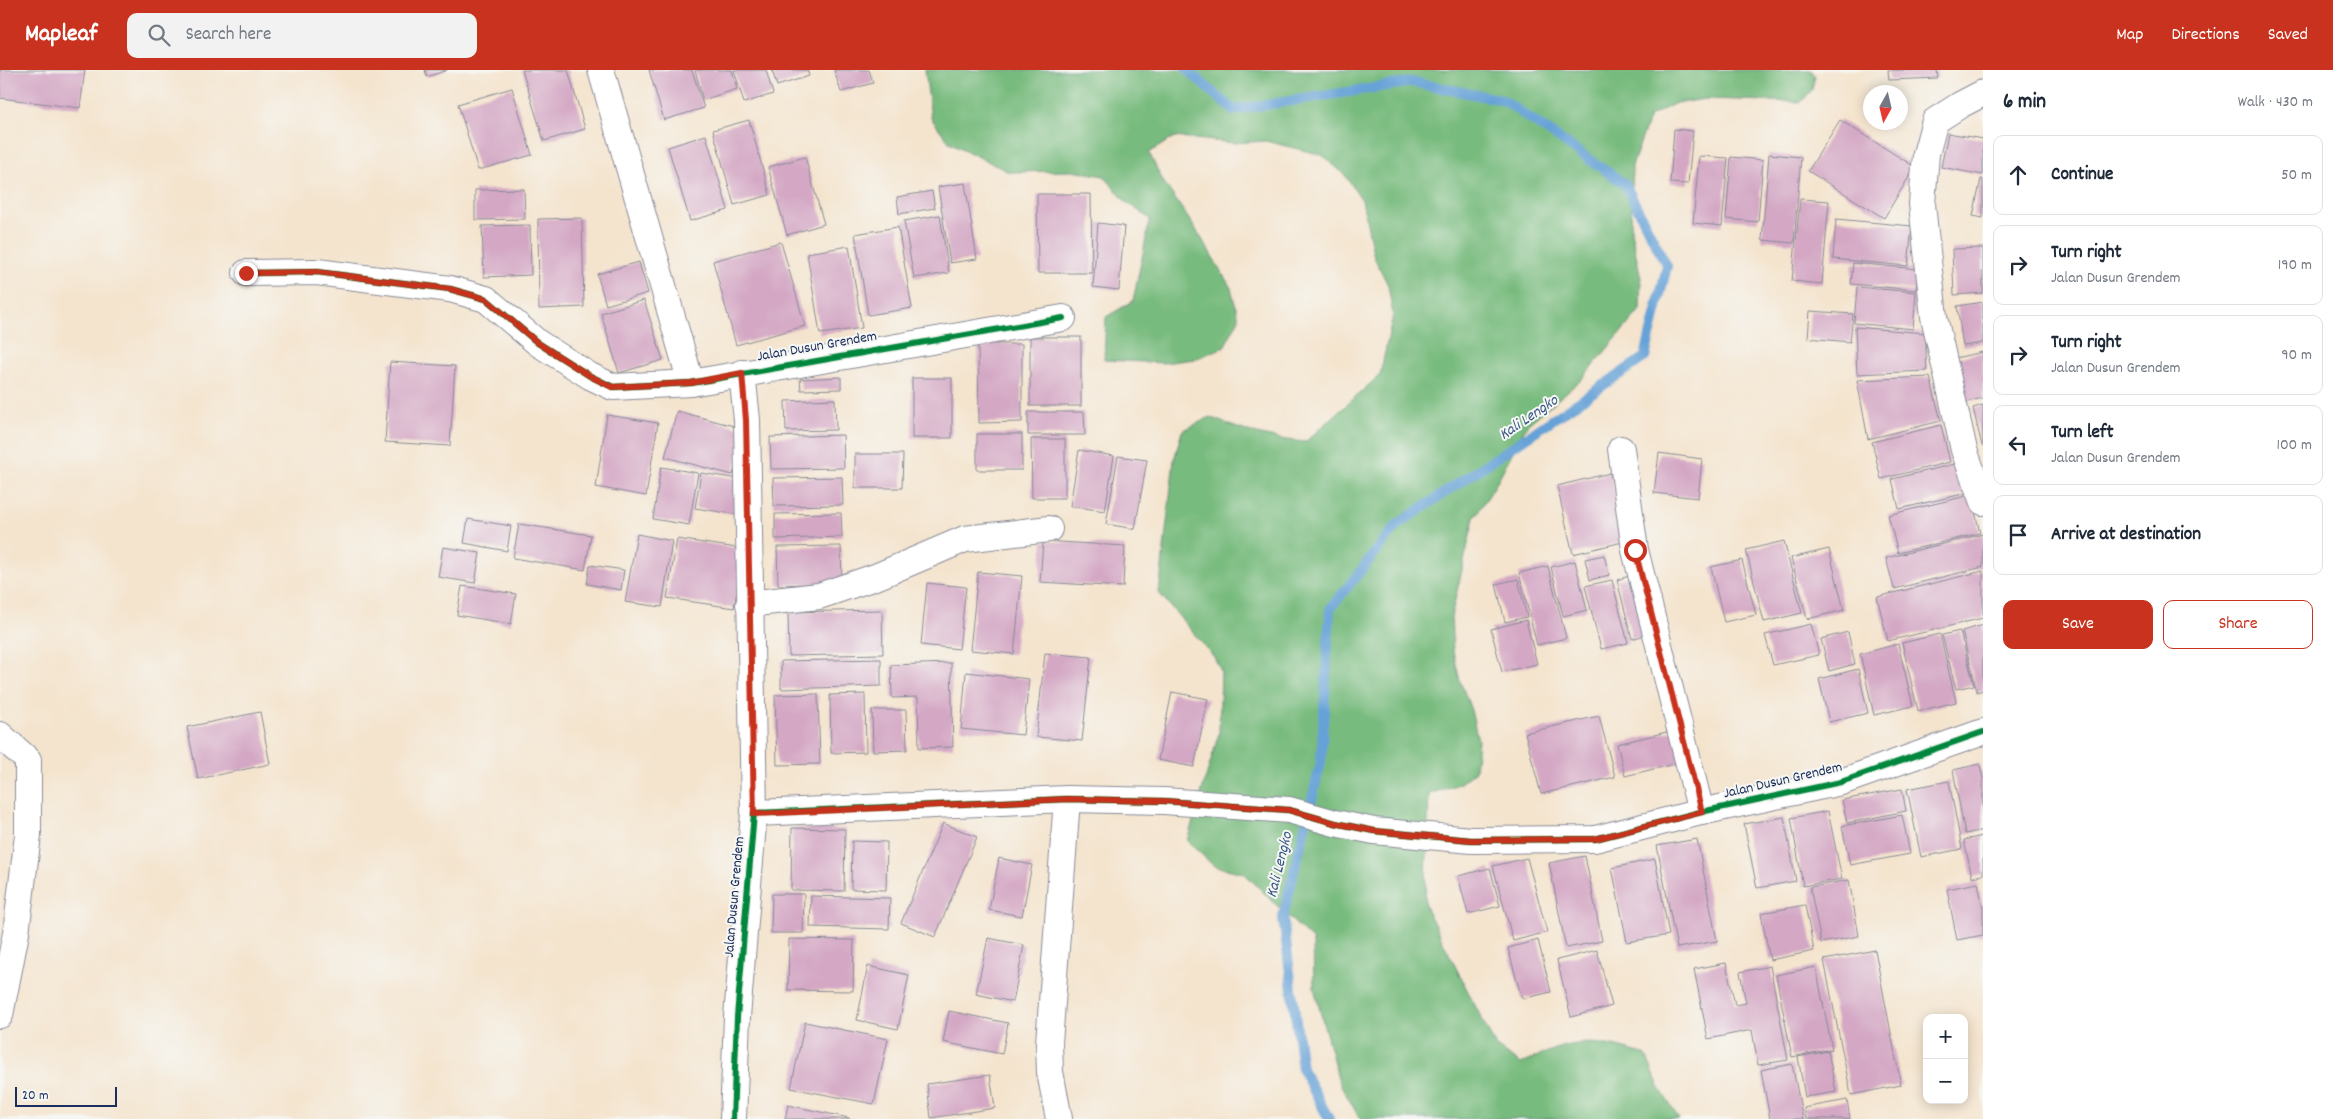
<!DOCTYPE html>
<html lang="en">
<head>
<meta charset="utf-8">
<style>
  :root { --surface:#fff; --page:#f2f2f3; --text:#1f2937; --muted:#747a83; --line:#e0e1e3; --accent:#c8321e }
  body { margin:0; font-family:Dekko,sans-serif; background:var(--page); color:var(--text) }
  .controls { position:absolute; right:15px; bottom:15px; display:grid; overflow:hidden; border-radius:10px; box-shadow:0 2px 12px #0003 }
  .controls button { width:45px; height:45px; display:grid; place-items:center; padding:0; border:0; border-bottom:1px solid var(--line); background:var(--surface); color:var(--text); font:25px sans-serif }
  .compass { position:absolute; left:1863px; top:15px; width:45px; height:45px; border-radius:50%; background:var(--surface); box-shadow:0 2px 12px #0003; rotate:188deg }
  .scale { position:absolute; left:15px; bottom:12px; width:102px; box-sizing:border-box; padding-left:5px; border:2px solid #1b2f5e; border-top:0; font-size:14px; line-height:18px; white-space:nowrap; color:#1b2f5e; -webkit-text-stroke:4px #f6f6f2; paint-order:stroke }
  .stop { position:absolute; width:15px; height:15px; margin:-11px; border:4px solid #c8321e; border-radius:50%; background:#fff }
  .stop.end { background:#c8321e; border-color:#fff; box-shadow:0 1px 5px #0008 }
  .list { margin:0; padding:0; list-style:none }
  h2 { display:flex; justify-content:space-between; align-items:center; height:65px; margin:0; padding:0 20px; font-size:21px }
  h2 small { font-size:16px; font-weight:400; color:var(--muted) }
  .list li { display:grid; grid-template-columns:32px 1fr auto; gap:15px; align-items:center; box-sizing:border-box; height:80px; margin:0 10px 10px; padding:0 10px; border:1px solid var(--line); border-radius:10px }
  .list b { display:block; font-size:19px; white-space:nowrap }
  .list p { margin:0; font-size:16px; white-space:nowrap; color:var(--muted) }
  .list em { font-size:16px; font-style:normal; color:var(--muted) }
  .actions { display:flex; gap:10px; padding:15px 20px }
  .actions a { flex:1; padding:11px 0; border:1px solid var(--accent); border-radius:10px; text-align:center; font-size:18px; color:var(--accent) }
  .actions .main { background:var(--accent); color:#fff }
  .icon { flex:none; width:28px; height:28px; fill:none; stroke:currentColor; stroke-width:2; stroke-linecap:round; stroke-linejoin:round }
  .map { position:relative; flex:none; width:1983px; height:1049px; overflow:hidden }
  header { display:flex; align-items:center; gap:30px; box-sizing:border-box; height:70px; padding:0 25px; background:var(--accent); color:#fff }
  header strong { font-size:24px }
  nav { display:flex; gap:28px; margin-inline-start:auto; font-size:18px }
  .search { width:350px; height:45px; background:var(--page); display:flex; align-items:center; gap:12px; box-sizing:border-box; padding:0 18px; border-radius:10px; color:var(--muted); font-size:19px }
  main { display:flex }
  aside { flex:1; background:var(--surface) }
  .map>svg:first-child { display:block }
  .forest { fill:#78bb7e; stroke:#4a756e }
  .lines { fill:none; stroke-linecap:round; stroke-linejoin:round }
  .stream { stroke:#66a2d7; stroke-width:10 }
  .building { fill:#d4a8c5 }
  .street-casing { stroke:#888a96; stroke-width:28 }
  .street { stroke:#fff; stroke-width:26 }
  .cycleway-casing { stroke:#f6f6f2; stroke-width:9 }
  .cycleway { stroke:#00873e; stroke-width:6 }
  .route { stroke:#c8321e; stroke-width:6 }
  .labels { text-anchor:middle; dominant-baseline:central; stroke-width:4; stroke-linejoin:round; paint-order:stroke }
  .street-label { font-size:15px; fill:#1b2f5e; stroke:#f6f6f2 }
  .water-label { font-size:16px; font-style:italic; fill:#355788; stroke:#f6f6f2 }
</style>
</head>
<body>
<header>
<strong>Mapleaf</strong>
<div class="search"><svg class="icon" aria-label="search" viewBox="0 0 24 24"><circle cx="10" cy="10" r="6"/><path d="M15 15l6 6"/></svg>Search here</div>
<nav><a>Map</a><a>Directions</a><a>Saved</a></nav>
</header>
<main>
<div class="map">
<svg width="1983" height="1049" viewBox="0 0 1983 1049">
  <rect width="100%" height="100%" fill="#f6f6f2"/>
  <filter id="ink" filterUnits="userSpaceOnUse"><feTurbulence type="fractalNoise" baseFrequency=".02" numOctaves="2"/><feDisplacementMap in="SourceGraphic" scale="10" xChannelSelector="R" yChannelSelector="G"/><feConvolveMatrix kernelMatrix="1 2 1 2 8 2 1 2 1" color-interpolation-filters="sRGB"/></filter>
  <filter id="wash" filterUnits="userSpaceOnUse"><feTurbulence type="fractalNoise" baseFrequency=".0096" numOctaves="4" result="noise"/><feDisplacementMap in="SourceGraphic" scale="20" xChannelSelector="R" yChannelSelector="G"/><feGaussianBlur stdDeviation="1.12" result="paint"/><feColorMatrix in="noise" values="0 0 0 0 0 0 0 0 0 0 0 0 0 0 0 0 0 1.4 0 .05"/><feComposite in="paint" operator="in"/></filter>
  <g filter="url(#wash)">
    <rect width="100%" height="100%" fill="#f4e4ce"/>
    <path class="forest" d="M 925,0 L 1811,0 L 1815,5 L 1812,20 L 1801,32 L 1706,29 L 1676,33 L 1650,46 L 1632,96 L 1631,161 L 1641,208 L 1640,240 L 1581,310 L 1527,355 L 1493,419 L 1474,448 L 1451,547 L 1453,581 L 1460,611 L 1471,640 L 1478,670 L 1475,701 L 1459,714 L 1429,724 L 1425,836 L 1496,977 L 1521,994 C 1574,968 1590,968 1646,985 L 1659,1017 L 1679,1049 L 1360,1049 L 1339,1012 L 1314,918 L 1313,871 L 1244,803 L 1214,796 L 1187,771 L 1219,663 L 1221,601 L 1214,587 L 1159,523 L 1174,390 L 1182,361 L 1210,347 C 1242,361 1269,369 1305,372 L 1380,305 L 1393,245 L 1388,215 L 1374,187 L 1362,130 L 1345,105 L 1322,85 L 1266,71 L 1234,73 L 1174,67 L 1149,83 L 1163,111 L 1199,164 L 1231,218 L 1239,249 L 1224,277 L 1195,289 L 1163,293 L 1104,290 L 1106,247 L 1133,231 L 1150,149 L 1125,131 L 1104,106 L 1075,101 L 1009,102 L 949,72 L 931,48 Z"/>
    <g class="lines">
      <polyline class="stream" points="1187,0 1233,40 1412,12 1503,30 1625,114 1667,196 1645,287 1397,455 1330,539 1321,692 1283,847 1302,999 1329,1049"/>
    </g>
    <g id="blocks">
      <g class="building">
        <polygon points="0,0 85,0 80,38 0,28"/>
        <polygon points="425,0 447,0 427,7"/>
        <polygon points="522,0 568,0 585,59 544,71"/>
        <polygon points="649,0 692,0 704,38 664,50"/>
        <polygon points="695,0 732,0 737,19 703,30"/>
        <polygon points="734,0 766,0 773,24 744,33"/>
        <polygon points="772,0 807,0 809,6 777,16"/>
        <polygon points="834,0 869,0 873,13 841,22"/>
        <polygon points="1888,0 1937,0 1938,8 1889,10"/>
        <polygon points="512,18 532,85 478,100 458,34"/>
        <polygon points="749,50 770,125 734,135 713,60"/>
        <polygon points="1840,50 1915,97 1884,148 1808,101"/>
        <polygon points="1674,59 1693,61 1688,114 1670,113"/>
        <polygon points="1948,63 1983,69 1983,105 1941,97"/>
        <polygon points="706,65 728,140 690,151 668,77"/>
        <polygon points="1769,84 1801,87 1794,173 1762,170"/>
        <polygon points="1699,86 1728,88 1722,156 1693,153"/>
        <polygon points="805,87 824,154 787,165 768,97"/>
        <polygon points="1731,87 1763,90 1758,152 1726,149"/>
        <polygon points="1981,109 1983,109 1983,148 1973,146"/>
        <polygon points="965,113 977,189 950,193 938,117"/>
        <polygon points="524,119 525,149 475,150 475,120"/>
        <polygon points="932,121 935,138 899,144 897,127"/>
        <polygon points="1037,124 1091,124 1092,203 1038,203"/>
        <polygon points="1800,129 1829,131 1822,214 1792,211"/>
        <polygon points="940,145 949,203 914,208 904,151"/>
        <polygon points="582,148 584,237 539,239 538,149"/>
        <polygon points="1836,149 1912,156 1908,196 1833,189"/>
        <polygon points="1098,153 1124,156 1119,220 1093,217"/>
        <polygon points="530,155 531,205 484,207 482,156"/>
        <polygon points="898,157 912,238 868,245 855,164"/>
        <polygon points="781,172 805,256 736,275 713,191"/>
        <polygon points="849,176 862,258 820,264 807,183"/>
        <polygon points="1983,178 1983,223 1954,225 1952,179"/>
        <polygon points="639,192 648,223 606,235 597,204"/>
        <polygon points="1853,193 1918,199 1916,220 1851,214"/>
        <polygon points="1857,217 1916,222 1913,259 1854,253"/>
        <polygon points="644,230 663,290 619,303 601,243"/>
        <polygon points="1983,232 1983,273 1963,276 1957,236"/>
        <polygon points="1810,241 1853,244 1850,272 1808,268"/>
        <polygon points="1855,257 1925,263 1927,301 1857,304"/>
        <rect x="1030" y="267" width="51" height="69"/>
        <polygon points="978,274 1022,274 1022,352 979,353"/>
        <polygon points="1983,282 1983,328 1966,332 1955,288"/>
        <polygon points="390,292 455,296 450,376 385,372"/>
        <polygon points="841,307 841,319 801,320 800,309"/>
        <polygon points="1930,307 1941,351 1868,369 1857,310"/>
        <rect x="912" y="308" width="40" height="60"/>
        <polygon points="835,329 836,360 786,361 785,331"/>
        <polygon points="1983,335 1983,376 1982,376 1973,338"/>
        <polygon points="677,341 745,359 733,405 665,387"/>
        <polygon points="1028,342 1084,342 1085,365 1028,365"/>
        <polygon points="607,345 658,353 646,426 596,417"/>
        <polygon points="1941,355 1950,392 1881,409 1872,372"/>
        <rect x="977" y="364" width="45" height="36"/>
        <polygon points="843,365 844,398 771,399 770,367"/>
        <polygon points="1031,369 1065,369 1065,428 1032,428"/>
        <polygon points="1079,380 1114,386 1105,441 1070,436"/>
        <polygon points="1659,383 1702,389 1698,428 1654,423"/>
        <polygon points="855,384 903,384 902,418 855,418"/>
        <polygon points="1118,386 1147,390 1135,459 1106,454"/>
        <polygon points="1959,393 1967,423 1899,439 1892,409"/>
        <polygon points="661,397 698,403 689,455 653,449"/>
        <polygon points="701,403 745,410 740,445 695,438"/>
        <polygon points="1610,403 1627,471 1573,484 1557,416"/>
        <polygon points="842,407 843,435 774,436 773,408"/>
        <polygon points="1971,425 1980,463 1898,483 1888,445"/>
        <polygon points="841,443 842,467 775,469 775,444"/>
        <polygon points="468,449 511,456 507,481 464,473"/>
        <polygon points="519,454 591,465 585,500 513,488"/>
        <polygon points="637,464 672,471 662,537 625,532"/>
        <polygon points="1983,464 1983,497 1894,519 1886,488"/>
        <polygon points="677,469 744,479 734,538 667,528"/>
        <polygon points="1043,471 1125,476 1123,517 1040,512"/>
        <polygon points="1784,471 1802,543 1764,552 1746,480"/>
        <polygon points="841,476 842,513 778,515 777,477"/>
        <polygon points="443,477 480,483 475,513 438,507"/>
        <polygon points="1829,479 1844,540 1807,549 1791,488"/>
        <polygon points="1604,485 1609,505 1590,510 1585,489"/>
        <polygon points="1742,490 1756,545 1724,552 1711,497"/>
        <polygon points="1575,491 1587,540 1563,546 1551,497"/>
        <polygon points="590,495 624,500 621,520 587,514"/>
        <polygon points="1548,496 1566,568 1537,575 1519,503"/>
        <polygon points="1983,501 1983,548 1888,571 1877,527"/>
        <polygon points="978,502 1022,506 1014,584 970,580"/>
        <polygon points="1635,504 1651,563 1632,569 1617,510"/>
        <polygon points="1518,509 1527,547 1505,552 1496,514"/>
        <polygon points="1612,510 1628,573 1601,579 1585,516"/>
        <polygon points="927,513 966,517 959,579 921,575"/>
        <polygon points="462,516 516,524 511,554 457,545"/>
        <polygon points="882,540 883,584 789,586 788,542"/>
        <polygon points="1526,550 1537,594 1502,602 1491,559"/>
        <polygon points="1811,554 1819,585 1773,595 1765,565"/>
        <polygon points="1983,555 1983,620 1977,622 1962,561"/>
        <polygon points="1960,561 1974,615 1956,619 1942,565"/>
        <polygon points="1848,562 1855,594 1829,601 1821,569"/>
        <polygon points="1940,564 1956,632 1918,641 1902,573"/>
        <polygon points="1898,574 1913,636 1874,645 1860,584"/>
        <polygon points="1045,583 1091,587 1082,671 1036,667"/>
        <polygon points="881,589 881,616 781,619 781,591"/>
        <polygon points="951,593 953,677 919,678 918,627 892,628 891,595"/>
        <polygon points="1858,599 1868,643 1829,652 1819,609"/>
        <polygon points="966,602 1029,609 1023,665 961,659"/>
        <polygon points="1172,622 1208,629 1194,697 1158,690"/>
        <polygon points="818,624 820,694 777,695 775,625"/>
        <polygon points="865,624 866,682 831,683 830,625"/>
        <polygon points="872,640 906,640 907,680 873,681"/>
        <polygon points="260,642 270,694 198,709 187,657"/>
        <polygon points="1599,646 1615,707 1541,724 1525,663"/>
        <polygon points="1675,660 1682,692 1625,706 1617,674"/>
        <polygon points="1980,694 1983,709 1983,760 1965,764 1953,700"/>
        <polygon points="1949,711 1962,779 1921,787 1907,719"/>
        <polygon points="1902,719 1906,741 1847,753 1842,730"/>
        <polygon points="1828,741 1842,809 1803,816 1791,748"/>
        <polygon points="1902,745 1910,784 1850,795 1842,756"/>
        <polygon points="1784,747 1796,811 1757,818 1744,754"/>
        <polygon points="943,753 977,767 935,867 901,853"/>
        <polygon points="792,758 845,759 844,821 791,820"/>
        <polygon points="1983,766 1983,805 1972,807 1964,770"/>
        <polygon points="1697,769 1717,871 1677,878 1657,776"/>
        <polygon points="852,771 887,772 886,820 851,819"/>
        <polygon points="1585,786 1602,871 1566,878 1549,793"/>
        <polygon points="999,788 1032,795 1022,846 989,840"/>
        <polygon points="1527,788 1547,862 1513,871 1493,796"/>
        <polygon points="1655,789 1669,865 1627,872 1612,798"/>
        <polygon points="1490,798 1500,836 1468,844 1458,806"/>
        <polygon points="1849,810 1859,866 1821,873 1810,817"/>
        <polygon points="1978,813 1983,838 1983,865 1957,870 1947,819"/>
        <polygon points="772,824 804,824 803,863 771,863"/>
        <polygon points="811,826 890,828 889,859 810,857"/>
        <polygon points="1805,835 1814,881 1770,890 1761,843"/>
        <polygon points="988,868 1024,875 1013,932 976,924"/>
        <polygon points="789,869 854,870 853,921 788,920"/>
        <polygon points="1538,870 1551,922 1522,929 1508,878"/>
        <polygon points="1597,880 1612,936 1571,947 1557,890"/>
        <polygon points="1875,880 1901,1015 1851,1025 1824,890"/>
        <polygon points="1726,893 1735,935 1746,933 1740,902 1770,896 1788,990 1758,995 1752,960 1708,969 1694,899"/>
        <polygon points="868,896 909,905 898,959 857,950"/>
        <polygon points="1816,897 1832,979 1792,987 1776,905"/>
        <polygon points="949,941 1008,953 1002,984 943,972"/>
        <polygon points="805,952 888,969 874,1034 791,1018"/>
        <polygon points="1828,981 1836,1022 1805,1027 1798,987"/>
        <polygon points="1792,994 1803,1049 1770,1049 1761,1000"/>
        <polygon points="990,1005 995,1038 931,1048 927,1014"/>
        <polygon points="1847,1030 1850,1049 1806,1049 1804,1038"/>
        <polygon points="788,1035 849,1048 849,1049 785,1049"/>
      </g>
    </g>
  </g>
  <g filter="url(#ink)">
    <use href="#blocks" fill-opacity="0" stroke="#888a96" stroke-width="1"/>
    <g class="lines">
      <defs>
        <g id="street">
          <polyline points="601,0 691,313"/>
          <polyline points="1983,23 1960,35 1935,51 1926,84 1922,134 1934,247 1964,380 1983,432"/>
          <polyline points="246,203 317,202 450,219 486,229 538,273 590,306 613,317 691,313 1063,248"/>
          <polyline points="742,303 747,350 754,743"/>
          <polyline points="1621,379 1635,480 1701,742"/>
          <polyline points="749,534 819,526 878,506 965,469 1049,459"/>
          <polyline points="0,665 28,690 28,765 16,863 0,945"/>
          <polyline points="733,1049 737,947 754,743 1067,729 1164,731 1289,740 1335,753 1374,761 1471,770 1595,769 1701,742 1841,712 1983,662"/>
          <polyline points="1059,1049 1050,1002 1049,973 1067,729"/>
        </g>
      </defs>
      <use href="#street" class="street-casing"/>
      <use href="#street" class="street"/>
      <defs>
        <g id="cycleway">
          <polyline points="246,203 317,202 450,219 486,229 538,273 590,306 613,317 691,313 1063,248"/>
          <polyline points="733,1049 737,947 754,743 1067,729 1164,731 1289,740 1335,753 1374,761 1471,770 1595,769 1701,742 1841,712 1983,662"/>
        </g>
      </defs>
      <use href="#cycleway" class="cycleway-casing"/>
      <use href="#cycleway" class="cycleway"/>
    </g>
  </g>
  <g class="lines" filter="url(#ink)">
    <polyline class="route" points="246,203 317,202 450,219 486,229 538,273 590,306 612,317 691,313 742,303 746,350 754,744 1067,729 1164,731 1289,740 1335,753 1374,761 1471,770 1595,769 1702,742 1635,480"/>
  </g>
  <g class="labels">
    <g class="street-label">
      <text transform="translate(817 277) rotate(-10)">Jalan Dusun Grendem</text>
      <text transform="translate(1783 711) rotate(-13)">Jalan Dusun Grendem</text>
      <text transform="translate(735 827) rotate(-85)">Jalan Dusun Grendem</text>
    </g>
    <g class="water-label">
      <text transform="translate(1529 348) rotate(-34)">Kali Lengko</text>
      <text transform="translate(1280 795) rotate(-76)">Kali Lengko</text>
    </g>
  </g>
</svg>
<div class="controls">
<button>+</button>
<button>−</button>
</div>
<svg class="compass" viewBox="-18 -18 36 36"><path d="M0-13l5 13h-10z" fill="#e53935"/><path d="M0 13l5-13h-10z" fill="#747a83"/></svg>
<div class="scale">20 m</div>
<div class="stop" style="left:1635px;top:480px"></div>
<div class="stop end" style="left:246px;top:203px"></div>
</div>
<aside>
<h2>6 min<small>Walk · 430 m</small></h2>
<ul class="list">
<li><svg class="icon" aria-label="ahead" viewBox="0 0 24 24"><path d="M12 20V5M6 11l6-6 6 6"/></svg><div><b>Continue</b></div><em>50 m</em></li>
<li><svg class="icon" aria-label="right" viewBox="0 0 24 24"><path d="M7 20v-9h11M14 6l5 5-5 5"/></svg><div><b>Turn right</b><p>Jalan Dusun Grendem</p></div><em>190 m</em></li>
<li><svg class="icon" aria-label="right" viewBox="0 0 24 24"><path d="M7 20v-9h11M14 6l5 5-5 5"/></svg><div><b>Turn right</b><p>Jalan Dusun Grendem</p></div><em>90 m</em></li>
<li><svg class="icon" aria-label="left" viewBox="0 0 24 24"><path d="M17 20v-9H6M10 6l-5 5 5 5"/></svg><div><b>Turn left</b><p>Jalan Dusun Grendem</p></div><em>100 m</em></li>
<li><svg class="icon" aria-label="arrive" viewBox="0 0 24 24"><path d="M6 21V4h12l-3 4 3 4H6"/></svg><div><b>Arrive at destination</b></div></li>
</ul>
<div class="actions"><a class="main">Save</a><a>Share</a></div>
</aside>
</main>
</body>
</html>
